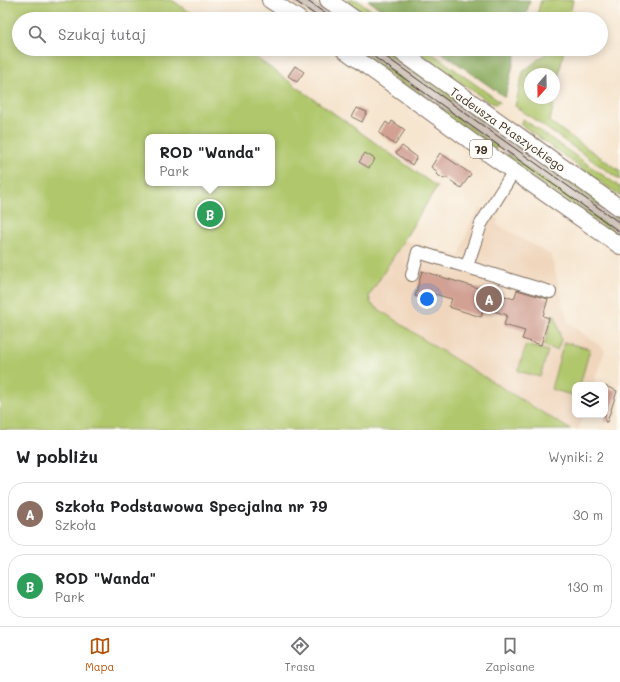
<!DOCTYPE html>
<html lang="pl">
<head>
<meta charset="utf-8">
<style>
  :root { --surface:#fff; --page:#f2f2f2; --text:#202124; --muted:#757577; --line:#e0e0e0; --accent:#b45309 }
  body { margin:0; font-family:Mali,sans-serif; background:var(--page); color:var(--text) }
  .controls { position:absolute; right:12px; bottom:12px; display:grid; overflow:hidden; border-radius:8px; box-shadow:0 2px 10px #0003 }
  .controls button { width:36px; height:36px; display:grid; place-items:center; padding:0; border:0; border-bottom:1px solid var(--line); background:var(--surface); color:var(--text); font:20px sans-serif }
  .compass { position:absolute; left:524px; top:68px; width:36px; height:36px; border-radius:50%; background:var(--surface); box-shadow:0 2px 10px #0003; rotate:200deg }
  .you { position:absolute; left:427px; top:299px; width:14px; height:14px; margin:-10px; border:3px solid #fff; border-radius:50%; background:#1a73e8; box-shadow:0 0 0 6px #1a73e833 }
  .badge { display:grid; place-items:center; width:26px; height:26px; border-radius:50%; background:var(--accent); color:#fff; font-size:13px; font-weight:700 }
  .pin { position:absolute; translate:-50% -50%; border:2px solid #fff; box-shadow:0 1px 4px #0006 }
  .popup { position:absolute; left:145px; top:134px; width:130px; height:52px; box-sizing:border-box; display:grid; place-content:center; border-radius:8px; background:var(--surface); filter:drop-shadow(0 1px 3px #0005); font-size:13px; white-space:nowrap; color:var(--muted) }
  .popup b { font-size:15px; color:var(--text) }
  .popup::after { content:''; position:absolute; left:50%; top:100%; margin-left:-8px; border:8px solid transparent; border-top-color:var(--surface) }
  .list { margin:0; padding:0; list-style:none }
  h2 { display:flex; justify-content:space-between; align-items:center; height:52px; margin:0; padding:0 16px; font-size:17px }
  h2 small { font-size:13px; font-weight:400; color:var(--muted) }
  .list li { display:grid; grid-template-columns:26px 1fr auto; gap:12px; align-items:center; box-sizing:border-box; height:64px; margin:0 8px 8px; padding:0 8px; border:1px solid var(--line); border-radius:16px }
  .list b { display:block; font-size:15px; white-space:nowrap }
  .list p { margin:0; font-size:13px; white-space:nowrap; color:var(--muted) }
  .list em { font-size:13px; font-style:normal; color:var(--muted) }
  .icon { flex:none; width:22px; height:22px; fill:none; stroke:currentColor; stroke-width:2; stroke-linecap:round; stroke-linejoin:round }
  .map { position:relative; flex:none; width:620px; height:430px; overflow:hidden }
  .search { position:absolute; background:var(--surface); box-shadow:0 2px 10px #0003; left:12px; right:12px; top:12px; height:44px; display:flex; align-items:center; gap:10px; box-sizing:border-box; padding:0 14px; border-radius:22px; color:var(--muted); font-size:15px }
  .sheet { height:196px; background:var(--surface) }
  nav { display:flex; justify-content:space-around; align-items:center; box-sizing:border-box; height:56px; border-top:1px solid var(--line); background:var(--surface); font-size:11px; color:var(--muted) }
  nav a { display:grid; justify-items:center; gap:2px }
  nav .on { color:var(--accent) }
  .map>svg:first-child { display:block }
  .built { fill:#f0d6bc }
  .industrial { fill:#cec2b9 }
  .green { fill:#b0c76c; stroke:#767845; fill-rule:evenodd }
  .forest { fill:#8cac60; stroke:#646b3f }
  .building { fill:#d2a194 }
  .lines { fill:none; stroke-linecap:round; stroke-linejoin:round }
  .minor-casing { stroke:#7c6b5c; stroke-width:14 }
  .major-casing { stroke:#7c6b5c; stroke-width:18 }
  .minor { stroke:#fff; stroke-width:12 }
  .major { stroke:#fff; stroke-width:16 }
  .tram { stroke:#3b2a1e; stroke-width:1 }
  .labels { text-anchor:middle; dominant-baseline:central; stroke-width:3; stroke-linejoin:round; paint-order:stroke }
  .shield { fill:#fdfcf7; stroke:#75695f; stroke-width:1 }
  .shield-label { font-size:11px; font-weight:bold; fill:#3b2a1e }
  .street-label { font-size:12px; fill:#3b2a1e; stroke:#fdfcf7 }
</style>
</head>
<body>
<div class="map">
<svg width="620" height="430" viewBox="0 0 620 430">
  <rect width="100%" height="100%" fill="#fdfcf7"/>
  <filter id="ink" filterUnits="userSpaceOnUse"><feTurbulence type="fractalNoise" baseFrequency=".025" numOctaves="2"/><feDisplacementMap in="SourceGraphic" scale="8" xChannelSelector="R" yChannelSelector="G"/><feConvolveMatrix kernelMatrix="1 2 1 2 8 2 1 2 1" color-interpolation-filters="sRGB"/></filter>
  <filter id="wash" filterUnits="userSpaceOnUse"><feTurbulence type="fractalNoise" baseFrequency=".012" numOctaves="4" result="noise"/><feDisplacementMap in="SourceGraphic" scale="16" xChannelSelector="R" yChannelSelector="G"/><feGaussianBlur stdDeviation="0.9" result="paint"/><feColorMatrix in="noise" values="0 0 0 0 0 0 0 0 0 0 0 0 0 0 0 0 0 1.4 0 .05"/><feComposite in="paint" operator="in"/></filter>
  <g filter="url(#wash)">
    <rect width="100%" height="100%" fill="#f6e5cf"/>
    <polygon class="built" points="480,208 498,219 497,225 551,255 568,322 605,350 593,385 575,385 575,415 583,415 578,430 571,430 432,345 371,305 368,296 404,240 459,256 471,222"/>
    <g class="industrial">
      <polygon points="290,0 311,0 338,19 317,19"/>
      <polygon points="359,49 380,49 516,145 620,220 620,235"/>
    </g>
    <g class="green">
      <path d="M 0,0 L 172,0 L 200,19 L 19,19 L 19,49 L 244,49 L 437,187 L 369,296 L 371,304 L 432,345 L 571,430 L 0,430 ZM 148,137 L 272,137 L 272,183 L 148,183 Z"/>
      <polygon points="346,0 357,0 384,19 372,19"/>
      <polygon points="541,0 573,0 569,19 536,19"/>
      <polygon points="354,49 359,49 497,147 494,151"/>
      <polygon points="380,49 385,49 506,134 504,137"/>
      <polygon points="414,49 426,49 500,102 495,104 489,102"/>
      <path d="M 551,49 L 564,49 L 550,122 L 620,171 L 620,180 L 515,106 L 523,72 ZM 530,74 L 554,74 L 554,98 L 530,98 Z"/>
      <polygon points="523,119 620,187 620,196 520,124"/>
      <polygon points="517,142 620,217 620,220 516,146"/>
      <polygon points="508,154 620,235 620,238 505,158"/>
      <polygon points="553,315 555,315 561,340 557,350 544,346"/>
      <polygon points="564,342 590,349 580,385 575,385 575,396 551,389"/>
      <polygon points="526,345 548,351 540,377 518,371"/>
    </g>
    <g class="forest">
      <polygon points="368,0 530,0 525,19 394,19"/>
      <polygon points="437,49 517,49 505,97"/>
    </g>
    <g id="blocks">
      <g class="building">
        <polygon points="295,66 304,72 297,82 288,76"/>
        <polygon points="357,108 367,112 362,122 352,117"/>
        <polygon points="392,121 405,130 395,145 379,133 386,122 390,125"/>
        <polygon points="402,146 417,157 412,165 396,153"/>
        <polygon points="365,153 375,159 369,168 359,162"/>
        <polygon points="440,153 471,174 461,188 446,177 444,179 436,174 438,172 431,167"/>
        <polygon points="422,271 514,299 517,290 548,299 543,316 549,318 541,345 522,339 525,331 504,325 507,315 484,308 481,317 449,307 452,299 434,294 432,301 415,296"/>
        <polygon points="605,386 617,391 607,422 605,422"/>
      </g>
    </g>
  </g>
  <g filter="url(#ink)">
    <use href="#blocks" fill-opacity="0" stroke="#7c6b5c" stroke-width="1"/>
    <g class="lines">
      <defs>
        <g id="minor">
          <polyline points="467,266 481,224 514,171"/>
          <polyline points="412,275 418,252 550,292"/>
        </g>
        <g id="major">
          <polyline points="270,0 299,19"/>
          <polyline points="328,0 355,19"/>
          <polyline points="343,49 493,157 620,246"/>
          <polyline points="397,49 620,208"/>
        </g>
      </defs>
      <use href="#minor" class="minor-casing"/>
      <use href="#major" class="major-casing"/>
      <use href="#minor" class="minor"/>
      <use href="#major" class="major"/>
      <g class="tram">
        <polyline points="294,0 321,19"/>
        <polyline points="306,0 333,19"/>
        <polyline points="363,49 620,232"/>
        <polyline points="375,49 620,223"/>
      </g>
    </g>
  </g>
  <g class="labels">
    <rect class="shield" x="470" y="140" width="22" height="18" rx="3"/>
    <g class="shield-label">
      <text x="481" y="149">79</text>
    </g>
    <g class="street-label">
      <text transform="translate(508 129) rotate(35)">Tadeusza Ptaszyckiego</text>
    </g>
  </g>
</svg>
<div class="controls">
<button><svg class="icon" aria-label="layers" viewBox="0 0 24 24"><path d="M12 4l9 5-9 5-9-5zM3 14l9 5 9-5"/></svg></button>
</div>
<svg class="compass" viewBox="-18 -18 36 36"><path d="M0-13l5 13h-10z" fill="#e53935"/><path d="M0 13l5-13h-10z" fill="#757577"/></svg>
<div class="you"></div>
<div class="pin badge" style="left:489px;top:299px;background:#8d6e63">A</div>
<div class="pin badge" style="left:210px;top:214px;background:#2e9e5b">B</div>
<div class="popup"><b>ROD &quot;Wanda&quot;</b>Park</div>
<div class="search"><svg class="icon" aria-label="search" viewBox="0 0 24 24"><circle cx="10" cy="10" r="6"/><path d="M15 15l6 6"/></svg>Szukaj tutaj</div>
</div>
<section class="sheet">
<h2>W pobliżu<small>Wyniki: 2</small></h2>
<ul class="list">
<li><span class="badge" style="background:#8d6e63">A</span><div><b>Szkoła Podstawowa Specjalna nr 79</b><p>Szkoła</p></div><em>30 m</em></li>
<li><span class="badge" style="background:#2e9e5b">B</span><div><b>ROD &quot;Wanda&quot;</b><p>Park</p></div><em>130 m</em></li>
</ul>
</section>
<nav>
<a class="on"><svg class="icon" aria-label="map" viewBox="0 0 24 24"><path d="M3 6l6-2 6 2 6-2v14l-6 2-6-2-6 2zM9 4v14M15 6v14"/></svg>Mapa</a>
<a><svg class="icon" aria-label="directions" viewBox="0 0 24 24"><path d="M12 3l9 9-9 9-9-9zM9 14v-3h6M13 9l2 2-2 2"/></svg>Trasa</a>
<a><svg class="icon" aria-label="saved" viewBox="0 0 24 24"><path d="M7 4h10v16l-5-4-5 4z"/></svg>Zapisane</a>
</nav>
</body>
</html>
